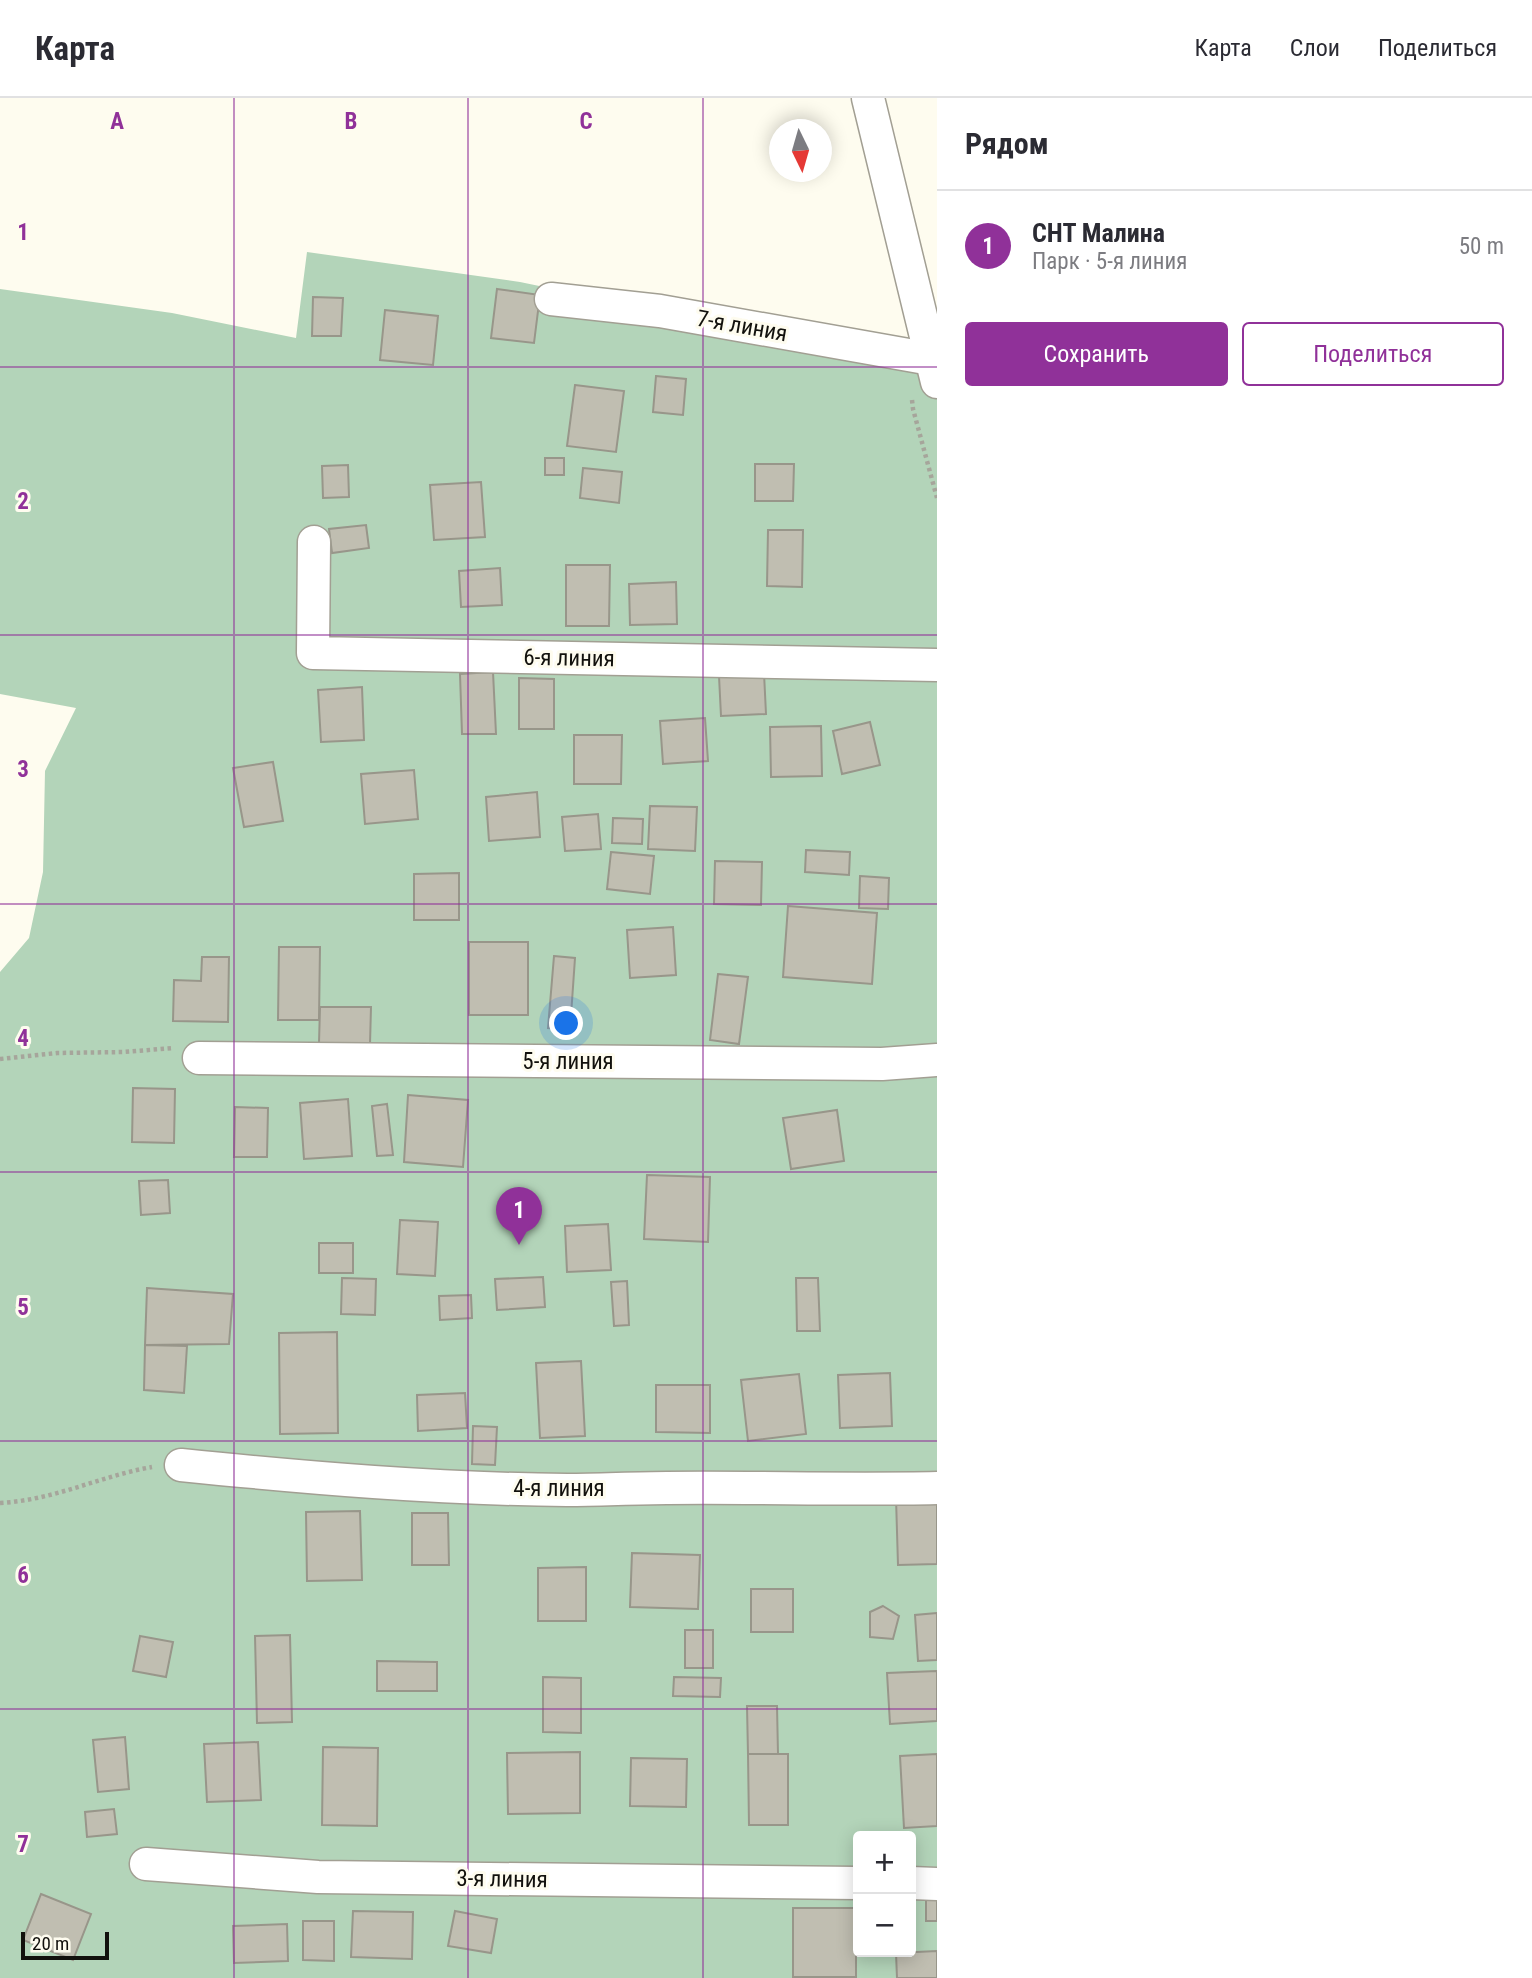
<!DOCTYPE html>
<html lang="ru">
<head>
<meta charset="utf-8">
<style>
  :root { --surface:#fff; --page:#f2f2f3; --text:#2b2b33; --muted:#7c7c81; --line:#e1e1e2; --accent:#903199 }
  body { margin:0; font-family:"Roboto Condensed",sans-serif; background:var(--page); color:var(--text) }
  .controls { position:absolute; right:21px; bottom:21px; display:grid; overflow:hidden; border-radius:7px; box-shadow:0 4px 18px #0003 }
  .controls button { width:63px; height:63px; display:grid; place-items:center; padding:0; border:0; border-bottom:2px solid var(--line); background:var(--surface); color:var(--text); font:35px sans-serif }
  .compass { position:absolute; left:769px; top:21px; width:63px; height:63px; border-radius:50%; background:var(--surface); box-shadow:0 4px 18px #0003; rotate:175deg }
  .scale { position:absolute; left:21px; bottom:18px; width:88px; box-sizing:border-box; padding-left:7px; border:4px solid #12110d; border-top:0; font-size:19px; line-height:24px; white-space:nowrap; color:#12110d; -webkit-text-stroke:5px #fefcef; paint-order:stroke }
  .you { position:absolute; left:567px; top:926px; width:24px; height:24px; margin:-18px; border:5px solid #fff; border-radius:50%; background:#1a73e8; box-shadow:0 0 0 10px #1a73e833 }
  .badge { display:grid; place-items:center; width:46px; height:46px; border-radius:50%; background:var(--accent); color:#fff; font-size:23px; font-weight:700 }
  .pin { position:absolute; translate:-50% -58px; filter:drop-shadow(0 2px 4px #0008) }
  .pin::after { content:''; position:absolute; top:37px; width:24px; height:21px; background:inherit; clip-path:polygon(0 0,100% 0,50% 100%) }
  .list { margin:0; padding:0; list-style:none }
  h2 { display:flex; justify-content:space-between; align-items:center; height:91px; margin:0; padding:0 28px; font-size:30px }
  h2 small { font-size:23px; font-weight:400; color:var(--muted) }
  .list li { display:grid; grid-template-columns:46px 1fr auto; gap:21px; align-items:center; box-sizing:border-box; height:112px; padding:0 28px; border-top:2px solid var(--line) }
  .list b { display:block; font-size:26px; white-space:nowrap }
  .list p { margin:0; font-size:23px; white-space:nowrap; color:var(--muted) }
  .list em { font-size:23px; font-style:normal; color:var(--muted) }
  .actions { display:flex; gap:14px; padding:21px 28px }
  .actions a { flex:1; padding:16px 0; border:2px solid var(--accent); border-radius:7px; text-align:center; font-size:24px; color:var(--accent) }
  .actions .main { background:var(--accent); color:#fff }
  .map { position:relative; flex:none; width:937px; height:1880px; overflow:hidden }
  header { display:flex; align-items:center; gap:42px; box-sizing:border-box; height:98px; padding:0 35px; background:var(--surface); border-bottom:2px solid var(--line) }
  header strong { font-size:33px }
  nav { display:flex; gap:38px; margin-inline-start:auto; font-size:24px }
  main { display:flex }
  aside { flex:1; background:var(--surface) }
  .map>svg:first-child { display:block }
  .green { fill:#b3d4b9; fill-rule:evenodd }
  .building { fill:#c0beb1; stroke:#98968a; stroke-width:2 }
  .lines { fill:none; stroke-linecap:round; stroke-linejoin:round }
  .street-casing { stroke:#a29f93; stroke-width:35 }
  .path { stroke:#a6a59b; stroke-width:4.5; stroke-dasharray:3.5 3.5; stroke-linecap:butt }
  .street { stroke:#fff; stroke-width:32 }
  .grid { fill:none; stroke:#903199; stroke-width:2; stroke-opacity:0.55 }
  .labels { text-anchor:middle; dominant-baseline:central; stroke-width:6; stroke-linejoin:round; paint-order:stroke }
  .street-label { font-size:23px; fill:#12110d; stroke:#fefcef }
  .grid-label { font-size:23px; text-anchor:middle; font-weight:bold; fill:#903199; stroke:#fefcef; stroke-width:6; stroke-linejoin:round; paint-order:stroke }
</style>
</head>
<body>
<header>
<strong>Карта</strong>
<nav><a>Карта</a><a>Слои</a><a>Поделиться</a></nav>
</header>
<main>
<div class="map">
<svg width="937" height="1880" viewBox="0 0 937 1880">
  <rect width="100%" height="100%" fill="#fefcef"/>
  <path class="green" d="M 307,154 L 520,184 L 660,213 L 937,249 L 937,1880 L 0,1880 L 0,874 L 29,840 L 43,774 L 45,673 L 76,610 L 0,596 L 0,191 L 172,215 L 296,240 ZM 858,1738 L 911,1738 L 911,1854 L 858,1854 Z"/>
  <g class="building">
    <polygon points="497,191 540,197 534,245 491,240"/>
    <polygon points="313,199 343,200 341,238 312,238"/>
    <polygon points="385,212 438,218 433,267 380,262"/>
    <polygon points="656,278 686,281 683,317 653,314"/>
    <polygon points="575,287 624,293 616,354 567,348"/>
    <rect x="545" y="360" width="19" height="17"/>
    <polygon points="755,366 794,366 793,403 755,403"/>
    <polygon points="348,367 349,399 323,400 322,368"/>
    <polygon points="583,370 622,374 619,405 580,400"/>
    <polygon points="481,384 485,439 434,442 430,387"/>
    <polygon points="366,427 369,450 332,455 329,431"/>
    <polygon points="768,432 803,432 802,489 767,488"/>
    <polygon points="566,467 610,467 609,528 566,528"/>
    <polygon points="500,470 502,507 461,509 459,473"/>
    <polygon points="676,484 677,526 630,527 629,486"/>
    <polygon points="493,574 496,636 462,636 460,576"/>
    <polygon points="764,575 766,616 721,618 719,578"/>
    <polygon points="519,580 554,581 554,631 519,631"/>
    <polygon points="362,589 364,642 321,644 318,592"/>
    <polygon points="705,620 708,663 663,666 660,623"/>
    <polygon points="870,624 880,667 842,676 833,633"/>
    <polygon points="821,628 822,678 771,679 770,629"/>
    <polygon points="574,637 622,637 621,686 574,686"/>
    <polygon points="273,664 283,723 244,729 233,670"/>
    <polygon points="414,672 418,721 365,726 361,676"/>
    <polygon points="537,694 540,739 489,743 486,699"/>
    <polygon points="650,708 697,709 695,753 648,751"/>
    <polygon points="598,716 601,751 565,753 562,719"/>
    <polygon points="613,720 643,721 642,746 612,745"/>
    <polygon points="806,752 850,754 849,777 805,774"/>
    <polygon points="611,754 654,758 650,796 607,791"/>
    <polygon points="715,763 762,764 761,807 714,806"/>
    <polygon points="459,775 459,822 414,822 414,776"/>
    <polygon points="860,778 889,780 888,811 859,810"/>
    <polygon points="788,808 877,815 872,886 783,879"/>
    <polygon points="673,829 676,877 630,880 627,832"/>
    <rect x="469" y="844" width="59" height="73"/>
    <polygon points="279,849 320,849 319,922 278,922"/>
    <polygon points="554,858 575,860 570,932 548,930"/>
    <polygon points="202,859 229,859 228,924 173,923 174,882 201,883"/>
    <polygon points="718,876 748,879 739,946 710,942"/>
    <polygon points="320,909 371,909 370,946 319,945"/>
    <polygon points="133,990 175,991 174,1045 132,1044"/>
    <polygon points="408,997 468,1002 463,1069 404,1064"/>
    <polygon points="348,1001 352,1058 304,1061 300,1005"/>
    <polygon points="387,1006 393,1057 377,1058 372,1008"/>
    <polygon points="235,1009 268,1010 267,1059 234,1059"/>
    <polygon points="837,1012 844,1063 791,1071 783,1020"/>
    <polygon points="647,1077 710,1079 708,1144 644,1141"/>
    <polygon points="168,1082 170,1115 141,1117 139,1083"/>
    <polygon points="400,1122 438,1124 435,1178 397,1176"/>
    <polygon points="608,1126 611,1172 567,1174 565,1128"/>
    <rect x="319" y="1145" width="34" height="30"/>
    <polygon points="543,1179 545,1209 497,1212 495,1181"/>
    <polygon points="342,1180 376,1181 375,1217 341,1216"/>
    <polygon points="796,1180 818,1180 820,1233 797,1233"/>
    <polygon points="627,1183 629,1227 614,1228 611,1184"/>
    <polygon points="147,1190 233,1196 229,1246 145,1247"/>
    <polygon points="471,1197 472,1220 440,1222 439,1198"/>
    <polygon points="337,1234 338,1335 280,1336 279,1235"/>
    <polygon points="145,1247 187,1248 184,1295 144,1292"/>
    <polygon points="581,1263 585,1338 540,1340 536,1265"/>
    <polygon points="890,1275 892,1328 840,1330 838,1277"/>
    <polygon points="799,1276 806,1336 748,1343 741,1282"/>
    <polygon points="656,1287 710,1287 710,1335 656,1334"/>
    <polygon points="465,1295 467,1330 418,1333 417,1297"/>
    <polygon points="473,1328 497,1329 495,1367 472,1366"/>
    <polygon points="937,1398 937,1466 898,1467 896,1400"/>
    <polygon points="360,1413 362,1482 307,1483 306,1414"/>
    <polygon points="412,1415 448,1415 449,1467 412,1467"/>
    <polygon points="632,1455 700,1457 698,1511 630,1509"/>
    <polygon points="586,1469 586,1523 538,1523 538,1470"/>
    <rect x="751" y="1491" width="42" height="43"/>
    <polygon points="883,1508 899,1518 893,1541 870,1539 870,1514"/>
    <polygon points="937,1515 937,1562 918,1563 915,1517"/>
    <rect x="685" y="1532" width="28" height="38"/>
    <polygon points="290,1537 292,1624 257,1625 255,1538"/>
    <polygon points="140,1538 173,1544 166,1579 133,1573"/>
    <polygon points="377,1563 437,1564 437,1593 377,1593"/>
    <polygon points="937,1573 937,1623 890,1626 887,1575"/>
    <polygon points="543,1579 581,1580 581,1635 543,1634"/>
    <polygon points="674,1579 721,1580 720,1599 673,1598"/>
    <polygon points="747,1608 777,1608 778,1656 748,1656"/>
    <polygon points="125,1639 129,1691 98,1694 93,1642"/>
    <polygon points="258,1644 261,1702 207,1704 204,1646"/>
    <polygon points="323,1649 378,1650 377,1728 322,1727"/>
    <polygon points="580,1654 580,1715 508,1716 507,1655"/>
    <polygon points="748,1656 788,1656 788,1727 749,1727"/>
    <polygon points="937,1656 937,1728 904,1730 900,1658"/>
    <polygon points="631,1660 687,1661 686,1709 630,1708"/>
    <polygon points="114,1711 117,1736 87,1739 85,1714"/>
    <polygon points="41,1796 91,1816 73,1862 23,1842"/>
    <rect x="926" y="1797" width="11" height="26"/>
    <rect x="793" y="1810" width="63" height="69"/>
    <polygon points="353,1813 413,1814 412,1861 351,1859"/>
    <polygon points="455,1813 497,1821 491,1855 448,1848"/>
    <polygon points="303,1823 334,1823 334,1863 303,1862"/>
    <polygon points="287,1826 288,1863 234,1865 233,1828"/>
    <polygon points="937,1853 937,1880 897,1880 896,1855"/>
  </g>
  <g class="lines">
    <defs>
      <g id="street">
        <polyline points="868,0 937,284"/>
        <polyline points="551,201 660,213 931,261"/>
        <polyline points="314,444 313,555 937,567"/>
        <polyline points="199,960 882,966 937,962"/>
        <path d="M 181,1367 C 309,1380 438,1391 567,1392 C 600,1392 634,1390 667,1390 C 757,1389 847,1392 937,1390"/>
        <polyline points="146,1766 318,1779 858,1785"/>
        <polyline points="911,1785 937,1786"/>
      </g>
    </defs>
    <use href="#street" class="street-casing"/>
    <g class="path">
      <polyline points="912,302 913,311 937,400"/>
      <polyline points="0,961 57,955 124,954 173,950"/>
      <path d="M 0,1405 C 55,1402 100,1378 152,1369"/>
    </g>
    <use href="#street" class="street"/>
  </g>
  <path class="grid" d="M 234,0 L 234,1880M 468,0 L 468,1880M 703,0 L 703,1880M 0,269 L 937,269M 0,537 L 937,537M 0,806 L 937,806M 0,1074 L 937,1074M 0,1343 L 937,1343M 0,1611 L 937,1611"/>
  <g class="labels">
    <g class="street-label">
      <text transform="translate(742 228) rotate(10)">7-я линия</text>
      <text transform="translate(569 560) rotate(1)">6-я линия</text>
      <text x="568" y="963">5-я линия</text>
      <text x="559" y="1390">4-я линия</text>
      <text transform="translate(502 1781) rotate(1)">3-я линия</text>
    </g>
  </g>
  <g class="grid-label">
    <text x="117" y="31">A</text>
    <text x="351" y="31">B</text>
    <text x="586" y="31">C</text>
    <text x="23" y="142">1</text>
    <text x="23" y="411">2</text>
    <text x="23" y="679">3</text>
    <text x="23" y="948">4</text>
    <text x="23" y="1217">5</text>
    <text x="23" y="1485">6</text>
    <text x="23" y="1754">7</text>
  </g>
</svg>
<div class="controls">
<button>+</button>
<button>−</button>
</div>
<svg class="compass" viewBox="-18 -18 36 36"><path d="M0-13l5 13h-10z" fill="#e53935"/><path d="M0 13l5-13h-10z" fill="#7c7c81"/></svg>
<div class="scale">20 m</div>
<div class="you"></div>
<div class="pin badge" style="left:519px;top:1147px">1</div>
</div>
<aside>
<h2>Рядом<small></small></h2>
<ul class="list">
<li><span class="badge">1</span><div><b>СНТ Малина</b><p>Парк · 5-я линия</p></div><em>50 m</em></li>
</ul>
<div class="actions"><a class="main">Сохранить</a><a>Поделиться</a></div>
</aside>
</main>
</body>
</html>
